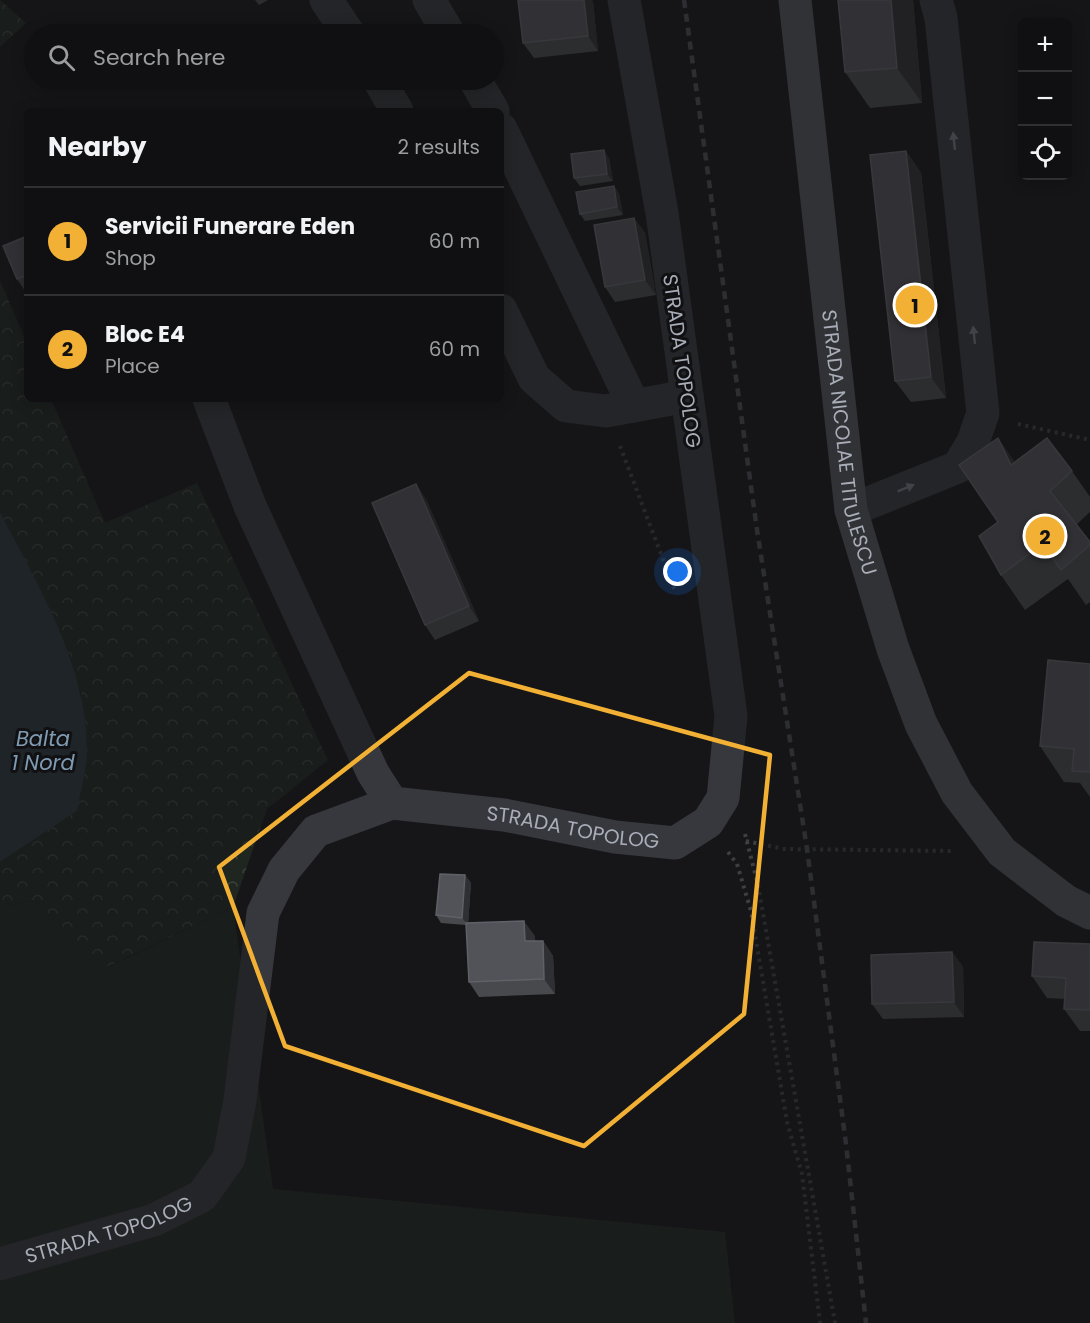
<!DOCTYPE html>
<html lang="en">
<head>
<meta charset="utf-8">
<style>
  :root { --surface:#101012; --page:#19191b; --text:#f1f3f6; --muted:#9c9d9f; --line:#303032; --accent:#f2b134 }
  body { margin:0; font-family:Poppins,sans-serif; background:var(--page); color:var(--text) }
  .controls { position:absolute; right:18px; top:18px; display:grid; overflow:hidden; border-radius:9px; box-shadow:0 3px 15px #0003 }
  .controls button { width:54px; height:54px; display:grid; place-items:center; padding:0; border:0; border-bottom:2px solid var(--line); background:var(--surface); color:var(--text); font:30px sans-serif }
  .you { position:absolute; left:678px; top:572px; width:21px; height:21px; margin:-15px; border:4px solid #fff; border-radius:50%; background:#1a73e8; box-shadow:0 0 0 9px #1a73e833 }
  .badge { display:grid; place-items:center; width:39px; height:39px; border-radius:50%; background:var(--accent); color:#111; font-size:20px; font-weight:700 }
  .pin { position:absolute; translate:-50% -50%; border:3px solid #fff; box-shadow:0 2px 6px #0006 }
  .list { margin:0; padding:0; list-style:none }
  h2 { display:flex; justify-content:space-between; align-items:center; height:78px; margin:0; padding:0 24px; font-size:26px }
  h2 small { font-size:20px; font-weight:400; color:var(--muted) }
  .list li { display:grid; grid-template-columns:39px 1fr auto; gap:18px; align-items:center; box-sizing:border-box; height:108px; padding:0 24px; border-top:2px solid var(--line) }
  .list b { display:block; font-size:22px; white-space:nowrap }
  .list p { margin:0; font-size:20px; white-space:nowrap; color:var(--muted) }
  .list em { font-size:20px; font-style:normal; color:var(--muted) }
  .icon { flex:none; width:33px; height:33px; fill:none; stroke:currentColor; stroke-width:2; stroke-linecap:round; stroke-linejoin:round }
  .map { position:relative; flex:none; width:1090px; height:1323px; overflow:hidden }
  .search { position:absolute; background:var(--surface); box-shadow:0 3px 15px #0003; left:24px; top:24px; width:480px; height:66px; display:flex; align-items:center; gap:15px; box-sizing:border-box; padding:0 21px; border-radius:33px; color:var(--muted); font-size:22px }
  .panel { position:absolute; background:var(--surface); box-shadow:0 3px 15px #0003; left:24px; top:108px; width:480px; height:294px; border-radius:9px }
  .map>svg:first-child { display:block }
  .grass { fill:#1e261f }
  .forest { fill:url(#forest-crowns) }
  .water { fill:#2c353c }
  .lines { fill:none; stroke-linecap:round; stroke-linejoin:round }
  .path { stroke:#3d3f44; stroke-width:4; stroke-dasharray:3 4.5; stroke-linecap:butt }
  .minor { stroke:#37383d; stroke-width:33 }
  .major { stroke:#53555c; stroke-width:33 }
  .rail { stroke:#4a4c52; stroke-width:4.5; stroke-dasharray:8 6; stroke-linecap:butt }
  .wall { fill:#47494d }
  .shaded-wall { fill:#2f3033 }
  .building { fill:#525359; stroke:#5f6168; stroke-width:1.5 }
  .oneway { fill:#757881 }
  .marked { fill:none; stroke:#f2b134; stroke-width:4.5; stroke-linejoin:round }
  .labels { text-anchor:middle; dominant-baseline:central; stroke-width:6; stroke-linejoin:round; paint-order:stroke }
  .street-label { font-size:20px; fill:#a8adb8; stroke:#111113 }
  .water-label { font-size:21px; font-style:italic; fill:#7f9bb3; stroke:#111113 }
</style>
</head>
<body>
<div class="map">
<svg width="1090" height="1323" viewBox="0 0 1090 1323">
  <defs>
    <pattern id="forest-crowns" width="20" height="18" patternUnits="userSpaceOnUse" patternTransform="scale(1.5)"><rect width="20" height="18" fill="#1e261f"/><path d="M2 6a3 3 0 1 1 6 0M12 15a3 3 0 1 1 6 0" fill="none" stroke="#3c433d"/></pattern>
  </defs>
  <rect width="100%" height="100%" fill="#161618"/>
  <polygon class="grass" points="34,900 106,968 233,907 273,1189 725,1232 735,1323 0,1323 0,907"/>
  <g class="forest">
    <polygon points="0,0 26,23 0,47"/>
    <polygon points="0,281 27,343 27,399 51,399 105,523 197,483 328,760 267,809 233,907 105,968 34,900 0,907 0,862 77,811 81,693 47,604 0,512"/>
  </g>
  <path class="water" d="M 0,512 C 38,586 88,666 87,752 C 87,771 80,792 77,811 L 0,862 Z"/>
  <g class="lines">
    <g class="path">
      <polyline points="1018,424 1090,440"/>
      <polyline points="620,446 675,591"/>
      <polyline points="745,834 758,885 835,1323"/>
      <polyline points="746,841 784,849 954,851"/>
      <polyline points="728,852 737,864 751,911 787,1122 802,1174 820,1323"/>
    </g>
    <g class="minor">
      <polyline points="326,0 349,34"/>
      <polyline points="429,0 449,34"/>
      <polyline points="379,80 397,111"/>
      <polyline points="475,80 493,111"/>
      <polyline points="501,129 634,406"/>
      <polyline points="501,310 534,378 566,406 606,411 687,396"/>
      <polyline points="209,399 250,506 373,773 392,803"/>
      <polyline points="851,510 958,467 973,442 983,413 941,18 936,0"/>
      <path id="s1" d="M 0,1264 L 154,1220 L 202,1196 L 229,1158 L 240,1100 L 263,913 L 284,870 L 316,831 L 392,803 L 504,815 L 615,837 L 675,843 L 708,822 L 723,798 L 731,716 L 662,213 L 624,0"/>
    </g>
    <path class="major" id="s2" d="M 795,0 L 851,510 L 893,649 L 921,724 L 957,793 L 1002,852 L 1066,901 L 1090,913"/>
    <polyline class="rail" points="684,0 757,530 807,849 846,1144 866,1323"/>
  </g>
  <g class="wall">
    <polygon points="255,0 268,0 259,5"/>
    <polygon points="913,0 922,103 870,108 845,72"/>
    <polygon points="593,2 598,51 534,58 523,43"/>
    <polygon points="906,151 921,173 946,398 911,402 895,381"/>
    <polygon points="609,158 613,181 580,186 574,178"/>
    <polygon points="614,186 619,194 623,215 585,221 580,214"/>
    <polygon points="634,218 645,233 656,295 615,302 605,287"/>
    <polygon points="27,236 27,294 17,279"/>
    <polygon points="998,438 1015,463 1072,471 1090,497 1090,512 1076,525 1090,542 1090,602 1086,605 1068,579 1025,610 1001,575 998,522"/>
    <polygon points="426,499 479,621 435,640 425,625"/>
    <polygon points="1090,664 1090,797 1080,783 1064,782 1040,746"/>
    <polygon points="465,875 471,883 468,923 535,936 535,941 543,941 553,956 555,994 479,997 469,982 466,925 441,923 436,915"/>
    <polygon points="1090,944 1090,1031 1080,1031 1064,1009 1065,999 1047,998 1032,976"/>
    <polygon points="952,952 963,967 964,1017 883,1019 872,1004"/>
  </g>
  <g class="shaded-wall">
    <polygon points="584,0 592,0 593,2 598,51 588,36"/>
    <polygon points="891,0 913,0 922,103 897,68"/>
    <polygon points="604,150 609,158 613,181 607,174"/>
    <polygon points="906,151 921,173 946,398 931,377"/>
    <polygon points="614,186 619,194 623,215 617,207"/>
    <polygon points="634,218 645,233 656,295 645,280"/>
    <polygon points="998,438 1023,474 1011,465"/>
    <polygon points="416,484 426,499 479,621 469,606"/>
    <polygon points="465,875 471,883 468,925 462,918"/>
    <polygon points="524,921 535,936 536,956 525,941"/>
    <polygon points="543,941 553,956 555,994 544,979"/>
    <polygon points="952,952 963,967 964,1017 954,1002"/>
  </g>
  <g class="building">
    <polygon points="518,0 584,0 588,36 523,43"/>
    <polygon points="838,0 891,0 897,68 845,72"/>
    <polygon points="604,150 607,174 574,178 571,154"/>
    <polygon points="906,151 931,377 895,381 870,155"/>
    <polygon points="614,186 617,207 580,214 576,192"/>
    <polygon points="634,218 645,280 605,287 594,225"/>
    <polygon points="27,236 27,275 17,279 3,246"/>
    <polygon points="998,438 1011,465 1047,438 1072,471 1050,491 1090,542 1090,545 1061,570 1043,544 1001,575 979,536 998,522 959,465"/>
    <polygon points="416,484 469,606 425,625 372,503"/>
    <polygon points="1048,660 1090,664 1090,772 1072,771 1074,749 1040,746"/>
    <polygon points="440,874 465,875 462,918 436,915"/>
    <polygon points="524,921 525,941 543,941 544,979 469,982 466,923"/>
    <polygon points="1034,942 1090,944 1090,1010 1064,1009 1066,978 1032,976"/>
    <polygon points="952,952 954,1002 872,1004 871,955"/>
  </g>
  <defs><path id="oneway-solid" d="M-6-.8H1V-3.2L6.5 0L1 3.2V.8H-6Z" transform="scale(1.5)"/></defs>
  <g class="oneway">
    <use href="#oneway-solid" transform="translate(954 141) rotate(-96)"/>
    <use href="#oneway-solid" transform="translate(974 335) rotate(-96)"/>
    <use href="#oneway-solid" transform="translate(906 488) rotate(-22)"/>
  </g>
  <path d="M0 0H1090V1323H0ZM 469,673 L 770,755 L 744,1014 L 584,1146 L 285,1046 L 219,867 Z" fill="#161618" fill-opacity=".55" fill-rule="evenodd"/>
  <path class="marked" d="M 469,673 L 770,755 L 744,1014 L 584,1146 L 285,1046 L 219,867 Z"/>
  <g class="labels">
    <g class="street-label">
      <text transform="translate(682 361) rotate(82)">STRADA TOPOLOG</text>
      <text stroke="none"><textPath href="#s2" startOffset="446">STRADA NICOLAE TITULESCU</textPath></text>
      <text stroke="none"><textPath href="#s1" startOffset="870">STRADA TOPOLOG</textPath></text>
      <text stroke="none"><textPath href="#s1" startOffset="114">STRADA TOPOLOG</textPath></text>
    </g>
    <g class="water-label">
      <text x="43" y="738">Balta<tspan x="43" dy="24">1 Nord</tspan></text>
    </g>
  </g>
</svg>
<div class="controls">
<button>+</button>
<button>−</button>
<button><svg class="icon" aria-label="locate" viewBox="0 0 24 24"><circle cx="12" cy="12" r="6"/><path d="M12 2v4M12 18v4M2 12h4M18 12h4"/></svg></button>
</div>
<div class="you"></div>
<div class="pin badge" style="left:915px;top:305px">1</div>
<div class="pin badge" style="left:1045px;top:536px">2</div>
<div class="search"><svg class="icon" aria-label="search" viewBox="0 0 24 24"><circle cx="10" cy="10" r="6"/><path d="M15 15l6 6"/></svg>Search here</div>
<section class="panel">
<h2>Nearby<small>2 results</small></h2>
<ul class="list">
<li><span class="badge">1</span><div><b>Servicii Funerare Eden</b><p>Shop</p></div><em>60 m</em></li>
<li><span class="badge">2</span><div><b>Bloc E4</b><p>Place</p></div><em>60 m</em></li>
</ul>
</section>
</div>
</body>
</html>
